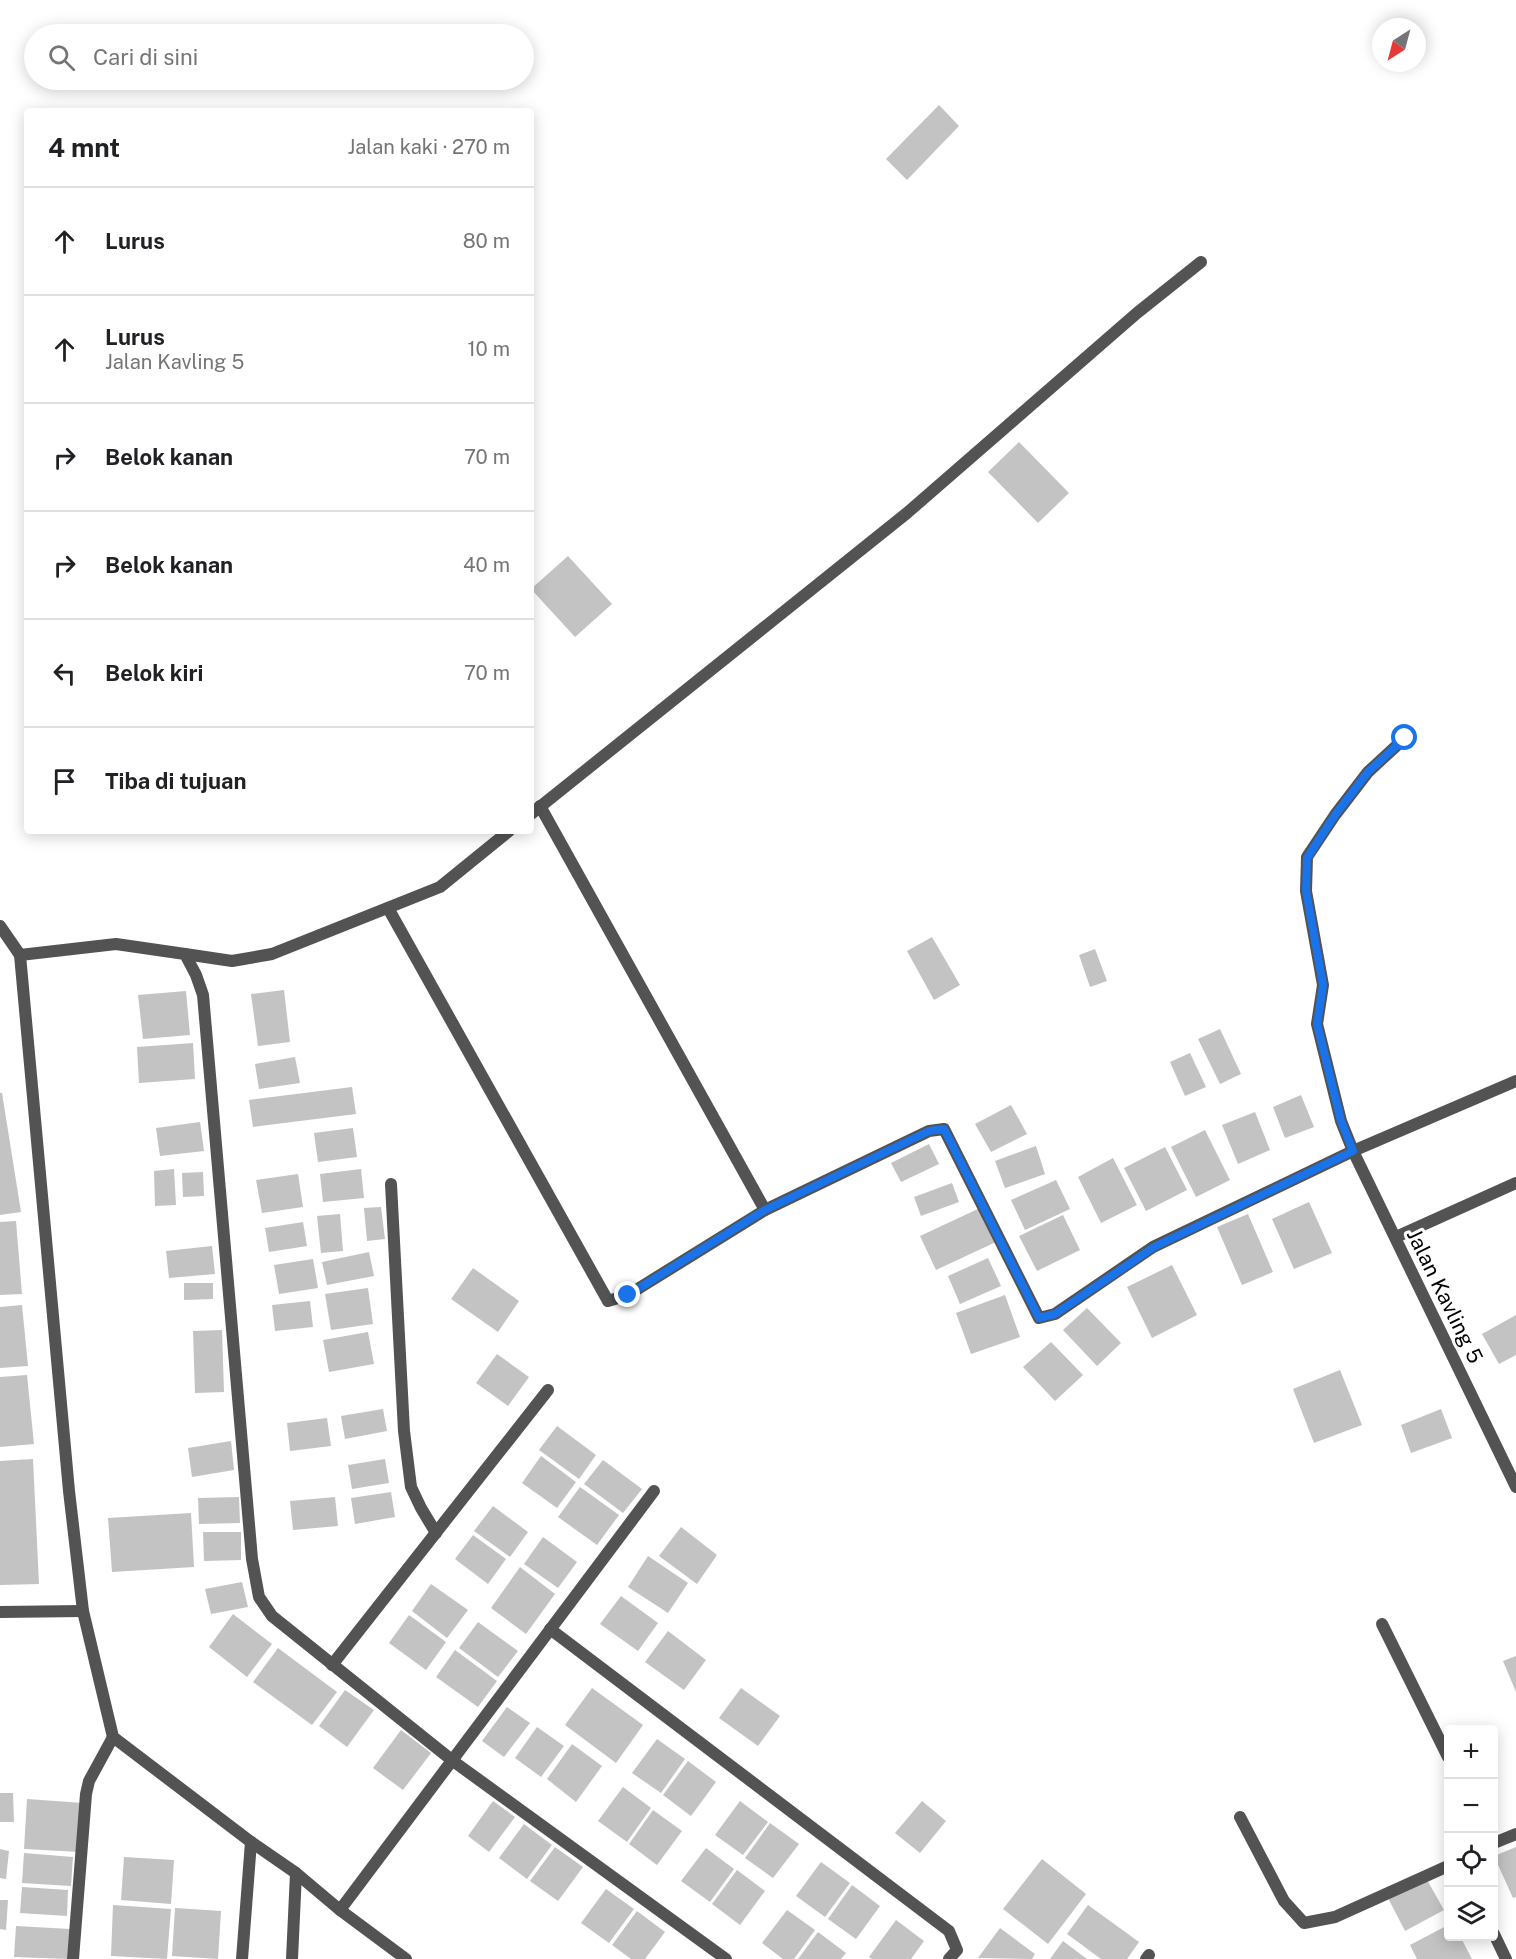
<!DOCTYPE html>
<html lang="id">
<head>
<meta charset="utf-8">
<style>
  :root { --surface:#fff; --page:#f6f6f6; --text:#202124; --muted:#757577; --line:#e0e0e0 }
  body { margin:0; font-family:"Public Sans",sans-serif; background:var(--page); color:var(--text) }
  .controls { position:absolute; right:18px; bottom:18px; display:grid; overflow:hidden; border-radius:6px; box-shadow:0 3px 15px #0003 }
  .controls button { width:54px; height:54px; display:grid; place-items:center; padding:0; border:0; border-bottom:2px solid var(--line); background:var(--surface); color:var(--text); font:30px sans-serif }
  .compass { position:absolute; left:1372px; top:18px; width:54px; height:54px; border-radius:50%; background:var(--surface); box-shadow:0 3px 15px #0003; rotate:216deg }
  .stop { position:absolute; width:18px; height:18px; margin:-14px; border:4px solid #1a73e8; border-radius:50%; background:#fff }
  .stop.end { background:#1a73e8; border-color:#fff; box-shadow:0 2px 6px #0008 }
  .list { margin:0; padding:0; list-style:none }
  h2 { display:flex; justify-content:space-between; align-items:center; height:78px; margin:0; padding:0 24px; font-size:26px }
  h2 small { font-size:20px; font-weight:400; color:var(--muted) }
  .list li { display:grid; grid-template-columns:39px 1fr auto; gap:18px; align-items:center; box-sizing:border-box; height:108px; padding:0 24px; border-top:2px solid var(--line) }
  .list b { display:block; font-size:22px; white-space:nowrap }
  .list p { margin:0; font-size:20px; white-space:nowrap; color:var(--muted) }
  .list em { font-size:20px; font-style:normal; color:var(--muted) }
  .icon { flex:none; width:33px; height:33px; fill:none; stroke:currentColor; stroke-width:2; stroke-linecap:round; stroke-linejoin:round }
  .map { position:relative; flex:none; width:1516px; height:1959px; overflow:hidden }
  .search { position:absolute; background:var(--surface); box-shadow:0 3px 15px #0003; left:24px; top:24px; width:510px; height:66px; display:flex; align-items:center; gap:15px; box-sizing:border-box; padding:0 21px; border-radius:33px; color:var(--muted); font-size:22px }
  .panel { position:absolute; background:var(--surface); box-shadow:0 3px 15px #0003; left:24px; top:108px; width:510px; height:726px; border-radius:6px }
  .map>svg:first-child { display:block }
  .building { fill:#c3c3c3 }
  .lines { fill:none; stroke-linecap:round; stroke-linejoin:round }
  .minor { stroke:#535353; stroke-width:12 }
  .tertiary { stroke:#535353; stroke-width:12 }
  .route { stroke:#1a73e8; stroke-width:8 }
  .labels { text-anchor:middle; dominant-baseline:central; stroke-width:6; stroke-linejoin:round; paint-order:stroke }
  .street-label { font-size:21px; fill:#000; stroke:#fff }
</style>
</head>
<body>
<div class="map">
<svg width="1516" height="1959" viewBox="0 0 1516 1959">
  <rect width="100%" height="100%" fill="#fff"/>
  <g class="building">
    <polygon points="939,105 959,126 907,180 886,159"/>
    <polygon points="1019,442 1069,493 1038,523 988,472"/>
    <polygon points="568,556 612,604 575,637 531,589"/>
    <polygon points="932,937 960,985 934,1000 907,951"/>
    <polygon points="1095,949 1107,981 1090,987 1079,955"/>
    <polygon points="284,990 290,1042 258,1046 251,994"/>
    <polygon points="186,991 190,1035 143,1039 138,995"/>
    <polygon points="1220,1029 1241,1074 1220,1084 1198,1039"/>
    <polygon points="193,1043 195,1079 139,1083 137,1047"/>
    <polygon points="1190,1053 1206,1087 1185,1096 1170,1062"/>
    <polygon points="295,1057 300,1083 259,1089 255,1064"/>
    <polygon points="352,1087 356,1114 253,1127 249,1100"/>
    <polygon points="0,1093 2,1093 21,1212 0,1215"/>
    <polygon points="1301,1095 1314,1127 1285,1138 1273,1107"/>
    <polygon points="1011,1105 1027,1134 991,1152 975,1124"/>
    <polygon points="1255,1112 1270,1150 1238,1164 1222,1125"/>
    <polygon points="200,1122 204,1151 160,1156 156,1128"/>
    <polygon points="353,1128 357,1157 318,1162 314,1133"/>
    <polygon points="1205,1130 1230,1180 1196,1197 1171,1147"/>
    <polygon points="929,1144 939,1164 901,1182 891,1163"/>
    <polygon points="1036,1146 1045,1174 1005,1188 995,1161"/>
    <polygon points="1165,1147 1187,1190 1146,1211 1124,1168"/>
    <polygon points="1113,1158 1137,1205 1101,1223 1078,1177"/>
    <polygon points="174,1169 176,1205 155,1206 154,1171"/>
    <polygon points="361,1169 364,1198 323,1202 320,1174"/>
    <polygon points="203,1172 204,1196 183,1197 182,1173"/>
    <polygon points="298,1174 303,1207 262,1213 256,1180"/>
    <polygon points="1056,1180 1070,1209 1025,1230 1011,1200"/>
    <polygon points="952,1183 959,1202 921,1216 914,1197"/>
    <polygon points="1309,1202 1332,1253 1294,1269 1272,1219"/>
    <polygon points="381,1207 385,1239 367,1241 364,1208"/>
    <polygon points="980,1208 996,1242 936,1270 920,1236"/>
    <polygon points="340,1214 343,1251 321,1253 317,1216"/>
    <polygon points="1248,1214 1273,1272 1242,1285 1217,1227"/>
    <polygon points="1063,1215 1080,1250 1037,1271 1019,1236"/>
    <polygon points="16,1221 22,1294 0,1295 0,1222"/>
    <polygon points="303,1222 307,1246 269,1252 265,1228"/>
    <polygon points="212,1246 215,1274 169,1278 166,1251"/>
    <polygon points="369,1252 374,1276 327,1285 322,1262"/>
    <polygon points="988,1258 1001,1286 960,1304 948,1276"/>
    <polygon points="313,1259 318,1288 279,1294 274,1265"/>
    <polygon points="1172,1265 1197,1315 1152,1338 1127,1287"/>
    <polygon points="473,1268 519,1301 498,1332 451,1299"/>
    <polygon points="184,1283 213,1283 213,1299 184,1300"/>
    <polygon points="368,1288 373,1324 331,1330 325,1294"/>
    <polygon points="1005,1295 1020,1337 971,1354 956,1313"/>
    <polygon points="310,1301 313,1327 275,1331 272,1305"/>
    <polygon points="22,1305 28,1366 0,1368 0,1307"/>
    <polygon points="1087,1308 1121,1343 1097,1366 1063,1330"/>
    <polygon points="1516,1315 1516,1355 1499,1364 1482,1334"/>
    <polygon points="222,1330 224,1392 195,1393 193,1331"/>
    <polygon points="368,1332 374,1364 329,1372 323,1340"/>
    <polygon points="1051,1342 1083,1375 1055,1401 1023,1367"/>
    <polygon points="497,1354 529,1377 508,1406 476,1383"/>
    <polygon points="1340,1370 1362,1425 1314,1443 1293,1389"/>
    <polygon points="27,1375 34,1444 0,1447 0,1377"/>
    <polygon points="383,1409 387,1431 345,1439 341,1416"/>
    <polygon points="1441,1409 1452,1438 1411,1453 1401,1425"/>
    <polygon points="327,1418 331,1446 290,1451 287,1423"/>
    <polygon points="557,1426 596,1455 579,1479 539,1450"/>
    <polygon points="231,1441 234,1470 192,1477 188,1448"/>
    <polygon points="541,1456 576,1482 557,1508 522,1483"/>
    <polygon points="33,1459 39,1584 0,1585 0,1461"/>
    <polygon points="385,1459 389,1483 352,1489 348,1465"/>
    <polygon points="603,1460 642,1489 623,1513 584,1484"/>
    <polygon points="580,1487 619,1515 597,1545 558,1517"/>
    <polygon points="391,1492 395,1517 355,1524 351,1498"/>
    <polygon points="239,1497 240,1523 199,1524 198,1498"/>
    <polygon points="335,1497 338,1526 293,1530 290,1501"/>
    <polygon points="493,1506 528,1532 510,1557 474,1531"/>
    <polygon points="191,1513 194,1567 112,1572 108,1518"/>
    <polygon points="681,1527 717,1555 697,1584 659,1556"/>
    <polygon points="203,1532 241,1532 241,1560 204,1561"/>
    <polygon points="473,1535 506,1559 488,1584 455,1559"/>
    <polygon points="543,1537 577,1562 558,1588 524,1564"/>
    <polygon points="648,1556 688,1583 668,1613 628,1587"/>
    <polygon points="520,1567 555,1594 526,1634 491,1608"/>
    <polygon points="242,1582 248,1607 211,1614 205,1589"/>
    <polygon points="431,1584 468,1610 447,1638 412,1611"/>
    <polygon points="621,1596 658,1623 638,1651 600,1624"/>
    <polygon points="233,1614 272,1644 247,1677 209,1647"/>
    <polygon points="409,1615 446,1642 426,1670 389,1643"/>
    <polygon points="478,1622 518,1651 498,1677 459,1648"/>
    <polygon points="668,1631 706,1660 684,1690 645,1662"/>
    <polygon points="278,1648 337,1692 312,1725 253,1682"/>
    <polygon points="455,1650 497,1681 478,1707 436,1677"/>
    <polygon points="1516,1656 1516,1692 1503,1661"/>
    <polygon points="592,1688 643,1725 616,1763 565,1725"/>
    <polygon points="741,1688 780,1716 758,1746 719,1718"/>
    <polygon points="345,1690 374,1710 347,1747 319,1726"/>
    <polygon points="507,1707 530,1723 504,1757 482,1741"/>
    <polygon points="537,1727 564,1746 541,1777 515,1758"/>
    <polygon points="401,1730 431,1753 403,1790 373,1768"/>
    <polygon points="657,1739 685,1759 661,1793 632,1773"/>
    <polygon points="572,1744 602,1766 576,1802 547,1779"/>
    <polygon points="688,1761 716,1782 691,1816 663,1795"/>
    <polygon points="623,1787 651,1808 627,1842 598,1821"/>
    <polygon points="0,1793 13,1793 14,1822 0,1822"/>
    <polygon points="27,1799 83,1803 80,1852 24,1849"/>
    <polygon points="493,1801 515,1817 489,1852 468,1836"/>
    <polygon points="740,1801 768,1822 743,1855 715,1835"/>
    <polygon points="922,1801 946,1821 920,1853 895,1833"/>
    <polygon points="653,1810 682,1831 657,1865 629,1844"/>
    <polygon points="770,1823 799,1844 773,1878 745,1858"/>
    <polygon points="524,1824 552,1845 527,1879 499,1858"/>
    <polygon points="555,1847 583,1867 558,1901 530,1881"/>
    <polygon points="1516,1847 1516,1897 1513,1898 1494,1856"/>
    <polygon points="706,1848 734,1869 710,1902 681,1881"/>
    <polygon points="0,1849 9,1851 6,1879 0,1878"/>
    <polygon points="24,1853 73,1857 71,1886 22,1883"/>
    <polygon points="124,1857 174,1860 171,1904 121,1900"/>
    <polygon points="1042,1859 1086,1894 1048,1944 1003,1909"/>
    <polygon points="821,1862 850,1883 825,1917 796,1896"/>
    <polygon points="737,1870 765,1891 740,1925 712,1904"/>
    <polygon points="1426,1878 1444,1910 1405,1931 1388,1898"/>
    <polygon points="852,1885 880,1906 856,1939 828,1919"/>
    <polygon points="22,1887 68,1890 67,1916 20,1913"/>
    <polygon points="606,1889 634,1909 609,1943 581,1923"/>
    <polygon points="0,1900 8,1900 6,1930 0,1929"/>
    <polygon points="113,1905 171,1909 167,1959 111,1956"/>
    <polygon points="1088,1905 1139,1942 1127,1959 1101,1959 1067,1934"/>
    <polygon points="175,1908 221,1911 218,1959 172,1956"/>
    <polygon points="787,1910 815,1930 794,1959 783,1959 762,1943"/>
    <polygon points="637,1911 665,1932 645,1959 631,1959 612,1945"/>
    <polygon points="896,1920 924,1941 911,1959 872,1959 869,1957"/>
    <polygon points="1448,1925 1448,1936 1460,1936 1472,1959 1417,1959 1410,1945"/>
    <polygon points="16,1926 70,1929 68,1959 14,1957"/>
    <polygon points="1000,1928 1035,1954 1032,1959 978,1958"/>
    <polygon points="818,1932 846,1953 841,1959 798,1959"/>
    <polygon points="1063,1941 1087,1959 1050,1959"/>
  </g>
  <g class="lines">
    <g class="minor">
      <polyline points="1405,738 1368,772 1335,815 1307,857 1306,891 1323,985 1317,1024 1341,1121 1353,1151 1516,1487"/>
      <polyline points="531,814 907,513 1137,313 1201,262"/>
      <polyline points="388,908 608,1301 628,1295 765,1210 540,806"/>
      <polyline points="0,926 20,955 116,944 185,954 196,975 203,995 252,1559 259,1597 272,1616 453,1761 726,1959"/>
      <polyline points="185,954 232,961 272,954 440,887 509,831"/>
      <polyline points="391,1184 404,1431 411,1487 421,1508 436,1533"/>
      <polyline points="765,1210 929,1131 944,1129 1039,1318 1055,1314 1153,1247 1353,1151 1516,1081"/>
      <polyline points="1396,1237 1516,1183"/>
      <polyline points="0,1612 83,1611"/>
      <polyline points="1382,1624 1448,1757"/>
      <polyline points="550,1629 949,1931 957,1950 949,1959"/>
      <polyline points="332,1665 548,1390"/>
      <polyline points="1240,1817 1284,1901 1304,1923 1335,1917 1448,1866"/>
      <polyline points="1494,1843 1516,1834"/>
      <polyline points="340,1910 654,1491"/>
      <polyline points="1494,1934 1506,1959"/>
      <polyline points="73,1959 86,1794 89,1781 113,1737"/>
      <polyline points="242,1959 251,1842"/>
      <polyline points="292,1959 296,1873"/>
      <polyline points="1146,1959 1149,1955"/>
    </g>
    <polyline class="tertiary" points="20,955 69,1491 83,1611 113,1737 251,1842 296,1873 340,1910 406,1959"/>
  </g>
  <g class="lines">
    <polyline class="route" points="628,1295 765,1210 929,1131 944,1129 1039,1318 1055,1314 1154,1247 1353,1151 1341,1121 1317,1024 1323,985 1306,891 1307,858 1335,815 1368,772 1405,738"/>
  </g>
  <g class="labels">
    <g class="street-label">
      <text transform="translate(1445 1296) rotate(64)">Jalan Kavling 5</text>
    </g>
  </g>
</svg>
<div class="controls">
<button>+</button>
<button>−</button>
<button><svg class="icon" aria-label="locate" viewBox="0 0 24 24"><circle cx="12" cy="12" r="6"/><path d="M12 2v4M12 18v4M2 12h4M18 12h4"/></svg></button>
<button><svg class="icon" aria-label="layers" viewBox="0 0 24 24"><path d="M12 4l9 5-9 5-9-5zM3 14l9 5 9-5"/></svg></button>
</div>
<svg class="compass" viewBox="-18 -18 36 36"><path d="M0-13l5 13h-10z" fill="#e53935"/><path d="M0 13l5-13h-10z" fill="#757577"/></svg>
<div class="stop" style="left:1405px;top:738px"></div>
<div class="stop end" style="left:628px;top:1295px"></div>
<div class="search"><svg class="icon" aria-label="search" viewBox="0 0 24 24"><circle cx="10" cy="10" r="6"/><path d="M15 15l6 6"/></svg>Cari di sini</div>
<section class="panel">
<h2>4 mnt<small>Jalan kaki · 270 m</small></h2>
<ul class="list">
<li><svg class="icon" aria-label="ahead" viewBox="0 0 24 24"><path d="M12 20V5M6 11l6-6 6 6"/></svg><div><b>Lurus</b></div><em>80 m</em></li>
<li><svg class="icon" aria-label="ahead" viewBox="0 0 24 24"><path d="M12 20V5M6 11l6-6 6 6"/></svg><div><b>Lurus</b><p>Jalan Kavling 5</p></div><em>10 m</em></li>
<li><svg class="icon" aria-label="right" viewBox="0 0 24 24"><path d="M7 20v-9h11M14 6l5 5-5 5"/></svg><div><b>Belok kanan</b></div><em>70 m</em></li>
<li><svg class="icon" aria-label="right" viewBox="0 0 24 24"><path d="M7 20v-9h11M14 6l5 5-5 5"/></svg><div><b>Belok kanan</b></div><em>40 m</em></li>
<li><svg class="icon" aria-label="left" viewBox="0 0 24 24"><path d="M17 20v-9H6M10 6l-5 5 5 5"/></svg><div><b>Belok kiri</b></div><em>70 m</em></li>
<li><svg class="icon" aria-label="arrive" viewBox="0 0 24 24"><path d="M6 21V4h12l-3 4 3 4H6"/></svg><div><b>Tiba di tujuan</b></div></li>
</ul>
</section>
</div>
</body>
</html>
